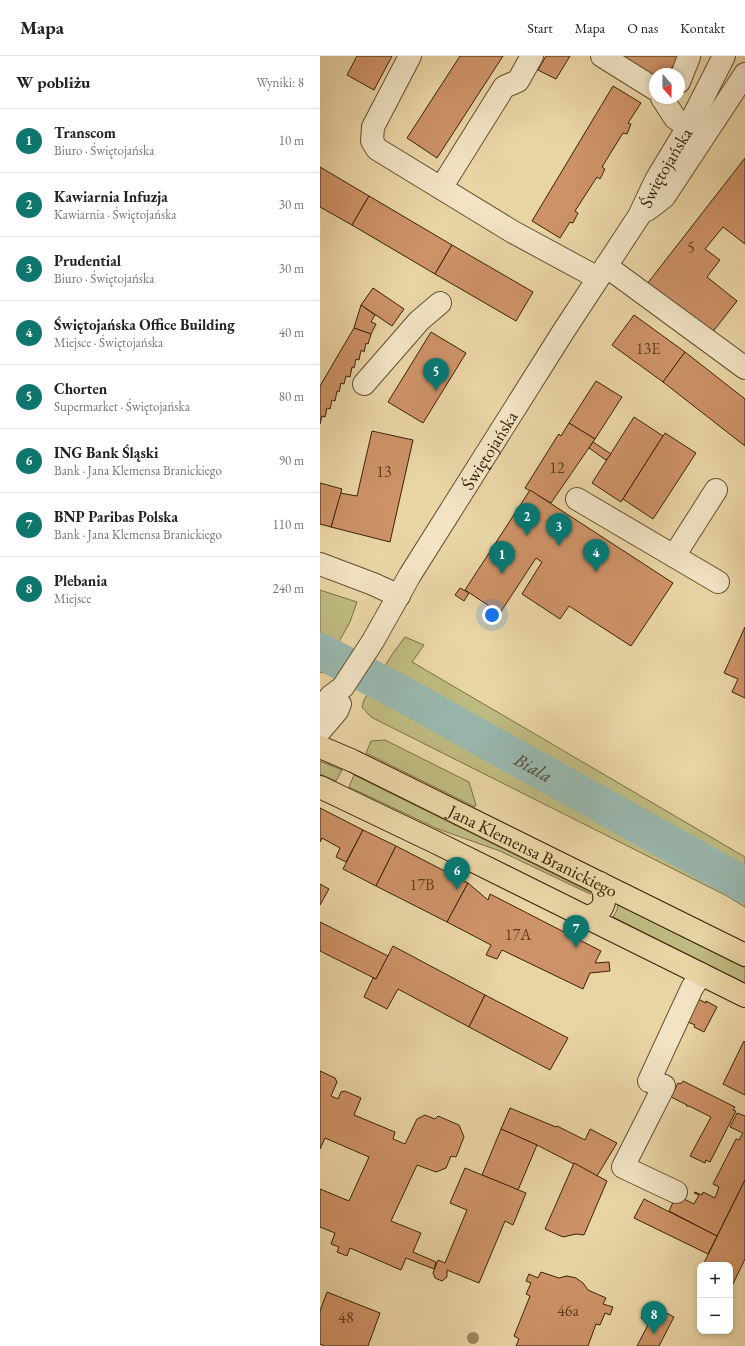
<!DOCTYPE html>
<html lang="pl">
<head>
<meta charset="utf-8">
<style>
  :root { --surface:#fff; --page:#f2f2f2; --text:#222; --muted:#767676; --line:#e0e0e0; --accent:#0f766e }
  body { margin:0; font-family:"EB Garamond",serif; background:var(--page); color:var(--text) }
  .controls { position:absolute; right:12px; bottom:12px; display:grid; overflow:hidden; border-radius:8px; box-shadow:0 2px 6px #0003 }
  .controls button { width:36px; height:36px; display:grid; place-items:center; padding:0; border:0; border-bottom:1px solid var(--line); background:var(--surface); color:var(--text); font:20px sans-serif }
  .compass { position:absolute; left:329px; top:12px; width:36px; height:36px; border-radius:50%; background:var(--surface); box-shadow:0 2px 6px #0003; rotate:160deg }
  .you { position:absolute; left:172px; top:559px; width:14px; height:14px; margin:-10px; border:3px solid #fff; border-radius:50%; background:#1a73e8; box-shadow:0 0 0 6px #1a73e833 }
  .badge { display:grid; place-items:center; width:26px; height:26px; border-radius:50%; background:var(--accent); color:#fff; font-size:13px; font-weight:700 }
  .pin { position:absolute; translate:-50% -33px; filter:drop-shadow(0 1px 2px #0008) }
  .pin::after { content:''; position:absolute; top:21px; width:14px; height:12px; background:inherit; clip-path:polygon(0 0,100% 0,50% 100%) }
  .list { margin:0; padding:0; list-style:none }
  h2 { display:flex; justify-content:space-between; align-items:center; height:52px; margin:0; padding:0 16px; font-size:17px }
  h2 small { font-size:13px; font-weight:400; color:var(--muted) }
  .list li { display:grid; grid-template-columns:26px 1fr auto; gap:12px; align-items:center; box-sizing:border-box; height:64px; padding:0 16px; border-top:1px solid var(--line) }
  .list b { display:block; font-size:15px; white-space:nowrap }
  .list p { margin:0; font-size:13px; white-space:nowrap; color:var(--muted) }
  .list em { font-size:13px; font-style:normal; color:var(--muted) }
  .map { position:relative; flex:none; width:425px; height:1290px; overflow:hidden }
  header { display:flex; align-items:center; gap:24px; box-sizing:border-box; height:56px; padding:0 20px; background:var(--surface); border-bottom:1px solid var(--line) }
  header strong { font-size:19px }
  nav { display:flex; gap:22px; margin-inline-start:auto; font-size:14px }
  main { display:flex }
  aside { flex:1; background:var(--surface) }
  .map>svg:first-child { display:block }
  .green { fill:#bebb80; stroke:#7c6e44 }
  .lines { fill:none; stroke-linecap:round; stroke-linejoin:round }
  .river { stroke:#99b7ae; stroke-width:36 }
  .building { fill:#cd9267; stroke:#392208 }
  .minor-casing { stroke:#654e2f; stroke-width:24 }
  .major-casing { stroke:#392208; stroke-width:24 }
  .minor { stroke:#f1e3c4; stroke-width:22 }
  .major { stroke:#e9d4a4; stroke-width:22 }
  .tree { fill:#9a875f }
  .labels { text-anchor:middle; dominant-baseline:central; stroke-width:3; stroke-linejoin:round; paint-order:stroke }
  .number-label { font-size:16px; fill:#5e3e20 }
  .street-label { font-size:18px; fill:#392208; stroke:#f1e3c4 }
  .water-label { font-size:19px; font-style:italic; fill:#514732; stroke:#f1e3c4 }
</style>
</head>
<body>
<header>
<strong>Mapa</strong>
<nav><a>Start</a><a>Mapa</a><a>O nas</a><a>Kontakt</a></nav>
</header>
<main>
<aside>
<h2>W pobliżu<small>Wyniki: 8</small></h2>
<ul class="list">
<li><span class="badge">1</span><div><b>Transcom</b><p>Biuro · Świętojańska</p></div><em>10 m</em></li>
<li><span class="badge">2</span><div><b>Kawiarnia Infuzja</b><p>Kawiarnia · Świętojańska</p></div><em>30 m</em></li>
<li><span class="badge">3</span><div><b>Prudential</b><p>Biuro · Świętojańska</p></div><em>30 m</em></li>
<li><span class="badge">4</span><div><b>Świętojańska Office Building</b><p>Miejsce · Świętojańska</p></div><em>40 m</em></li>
<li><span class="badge">5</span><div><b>Chorten</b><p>Supermarket · Świętojańska</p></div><em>80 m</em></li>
<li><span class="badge">6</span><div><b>ING Bank Śląski</b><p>Bank · Jana Klemensa Branickiego</p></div><em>90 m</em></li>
<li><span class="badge">7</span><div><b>BNP Paribas Polska</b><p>Bank · Jana Klemensa Branickiego</p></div><em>110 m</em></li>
<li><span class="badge">8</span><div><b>Plebania</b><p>Miejsce</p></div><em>240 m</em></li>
</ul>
</aside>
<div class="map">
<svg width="425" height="1290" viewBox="0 0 425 1290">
  <rect width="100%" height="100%" fill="#e9d4a4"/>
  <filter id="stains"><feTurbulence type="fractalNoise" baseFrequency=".005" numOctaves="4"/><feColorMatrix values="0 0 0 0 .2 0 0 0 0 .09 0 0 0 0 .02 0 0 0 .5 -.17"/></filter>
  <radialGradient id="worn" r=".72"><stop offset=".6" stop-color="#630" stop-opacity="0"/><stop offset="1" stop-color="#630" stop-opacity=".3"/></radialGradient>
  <g class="green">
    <polygon points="0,534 37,546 30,566 11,600 0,600"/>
    <polygon points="85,581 104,589 92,606 425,801 425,851 407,840 51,661 42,651 44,644 73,597"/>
    <polygon points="0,602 11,603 2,617 0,616"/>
    <polygon points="65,684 149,726 156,749 155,751 46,697 51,685"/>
    <polygon points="0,705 22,714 16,725 0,718"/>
    <polygon points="34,719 270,836 270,838 180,795 118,773 29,731"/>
    <polygon points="298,849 425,912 425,927 293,861 297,854"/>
  </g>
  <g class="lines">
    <path class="river" id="s1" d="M 0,595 L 77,635 L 425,829"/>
  </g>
  <g class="building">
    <polygon points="37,0 72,0 54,34 27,19"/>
    <polygon points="140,0 183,0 117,102 87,82"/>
    <polygon points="226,0 250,0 236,23 218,14"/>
    <polygon points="295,0 359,0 348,18 335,18 335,24"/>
    <polygon points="293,30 321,47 308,67 311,68 307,78 303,77 282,111 285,113 280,123 277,121 255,155 258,157 253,167 250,166 240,182 212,165"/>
    <polygon points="425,102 425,188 403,171 385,193 400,204 387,221 417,245 391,278 327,228"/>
    <polygon points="0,111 49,140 32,169 0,151"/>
    <polygon points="49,140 132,189 115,218 32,169"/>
    <polygon points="132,189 213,236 196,265 115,218"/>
    <polygon points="53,232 84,253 72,270 41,249"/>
    <polygon points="41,249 55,259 51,266 56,268 51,278 34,272"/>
    <polygon points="314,259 365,296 343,326 292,289"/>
    <polygon points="34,272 51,278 48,288 46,287 44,296 41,294 39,304 36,303 34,312 32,311 30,321 26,320 24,328 21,327 19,336 17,335 15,345 12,344 10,353 7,352 5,361 2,360 0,368 0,330"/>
    <polygon points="111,276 146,297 103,367 68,346"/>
    <polygon points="365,296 425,343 425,390 343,326"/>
    <polygon points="276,325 302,341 275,383 249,367"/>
    <polygon points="314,361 343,380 301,446 272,427"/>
    <polygon points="249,367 275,383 231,447 205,432 238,379 239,378 241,380"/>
    <polygon points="52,375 93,384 70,486 11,471 20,437 37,440"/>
    <polygon points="345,377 376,397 333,463 303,443"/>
    <polygon points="273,386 291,398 286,404 269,392"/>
    <polygon points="0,427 22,433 11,471 0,468"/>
    <polygon points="210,434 353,527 311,590 249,550 240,563 202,538 222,506 216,502 180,557 145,534"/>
    <polygon points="140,532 149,537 144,545 135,539"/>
    <polygon points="425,571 425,642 412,636 418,623 404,617"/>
    <polygon points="0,752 43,774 26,806 16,801 20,792 2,782 0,786"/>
    <polygon points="43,774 76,790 56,830 23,813"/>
    <polygon points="76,790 148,827 127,866 56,830"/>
    <polygon points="148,827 168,844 170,838 281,895 275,907 289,906 290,915 270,917 263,933 182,894 177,903 166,899 171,889 127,866"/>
    <polygon points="0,828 9,833 0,849"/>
    <polygon points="0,866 68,900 56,923 0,895"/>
    <polygon points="73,890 165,939 149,971 78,933 67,953 44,941 53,922 56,923"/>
    <polygon points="165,939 248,982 230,1014 149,971"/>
    <polygon points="378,943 386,947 386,945 397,951 384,976 374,971 375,969 368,966"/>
    <polygon points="424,985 425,986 425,1039 403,1028"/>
    <polygon points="0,1015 15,1022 17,1026 11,1040 18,1043 21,1036 25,1035 41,1042 34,1059 75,1076 73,1083 85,1088 97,1063 105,1059 115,1063 118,1060 139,1069 144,1081 136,1101 131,1100 126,1112 116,1116 97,1109 71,1165 101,1177 93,1196 116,1206 114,1213 86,1202 81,1214 30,1192 27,1200 17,1196 19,1191 11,1188 15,1177 0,1171 0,1133 29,1145 49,1101 5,1082 0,1093"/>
    <polygon points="363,1025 415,1051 413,1054 416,1055 390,1106 386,1104 385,1107 370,1100 391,1061 369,1050 366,1050 367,1049 351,1041 358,1027 361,1028"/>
    <polygon points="190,1052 236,1071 237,1070 265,1084 270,1073 297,1087 277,1120 217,1089 181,1073"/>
    <polygon points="417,1057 425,1060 425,1124 397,1180 349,1155 355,1142 362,1146 364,1143 374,1148 379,1139 374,1137 375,1136 382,1139 383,1136 395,1142 399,1131 393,1128 416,1083 419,1084 423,1077 410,1071"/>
    <polygon points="181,1073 217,1089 198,1134 162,1119"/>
    <polygon points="254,1107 287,1125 264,1179 256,1178 243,1181 225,1173"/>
    <polygon points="145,1112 206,1137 193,1169 185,1165 159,1227 127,1214 127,1221 122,1225 115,1222 113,1217 118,1204 125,1207 147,1154 130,1147"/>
    <polygon points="425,1124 425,1203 411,1232 410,1209 383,1209"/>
    <polygon points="324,1143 397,1180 388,1198 314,1162"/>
    <polygon points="221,1216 239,1222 247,1220 256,1222 263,1227 268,1234 286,1242 283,1248 293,1251 290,1259 285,1257 280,1269 276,1268 268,1290 196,1290 199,1283 194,1280 210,1240 206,1238 211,1227 206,1225 209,1218 218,1222"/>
    <polygon points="7,1236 60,1257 48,1290 5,1290 0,1288 0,1255"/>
    <polygon points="329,1248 354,1261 339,1290 317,1290 329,1267 321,1262"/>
  </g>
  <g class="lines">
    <defs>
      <g id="minor">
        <polyline points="90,0 53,71 52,85 57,93 193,176 278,222"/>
        <polyline points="282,0 335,33"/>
        <polyline points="359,26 369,1"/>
        <polyline points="342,42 355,62 368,71"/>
        <polyline points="121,132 184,31 198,25 212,0"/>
        <polyline points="327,154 344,141 425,18"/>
        <polyline points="286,210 425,312"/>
        <polyline points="44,328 99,265 120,247"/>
        <polyline points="257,443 398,526"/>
        <polyline points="354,500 396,434"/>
        <polyline points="0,508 53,528 79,540"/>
        <path id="s2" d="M 0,656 L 4,649 L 11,640 L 23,631 L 53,585 L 90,519 L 243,276 L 319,160 L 336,124 L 368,71 L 404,0"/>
        <polyline points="0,675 17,655 20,648"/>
        <polyline points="356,1136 303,1111 344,1030 329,1025 372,932 381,918"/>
      </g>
      <g id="major">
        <path id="s3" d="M 0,691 L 33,705 L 425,899"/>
        <polyline points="0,731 117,787 425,940"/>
        <path d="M 265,861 C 284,858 289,844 280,827"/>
      </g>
    </defs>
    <use href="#minor" class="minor-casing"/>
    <use href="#major" class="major-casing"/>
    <use href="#minor" class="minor"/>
    <use href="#major" class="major"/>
  </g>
  <circle class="tree" cx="153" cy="1282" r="6"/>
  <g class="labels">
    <g class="number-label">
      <text x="371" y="191">5</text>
      <text x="328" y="292">13E</text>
      <text x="237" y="411">12</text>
      <text x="64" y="415">13</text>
      <text x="102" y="828">17B</text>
      <text x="198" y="878">17A</text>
      <text x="248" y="1254">46a</text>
      <text x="26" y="1261">48</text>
    </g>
    <g class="street-label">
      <text stroke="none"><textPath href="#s2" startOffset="646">Świętojańska</textPath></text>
      <text stroke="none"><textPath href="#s2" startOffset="313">Świętojańska</textPath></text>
      <text stroke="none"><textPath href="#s3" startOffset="237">Jana Klemensa Branickiego</textPath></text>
    </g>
    <g class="water-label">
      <text stroke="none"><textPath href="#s1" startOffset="243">Biala</textPath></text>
    </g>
  </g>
  <rect width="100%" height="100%" filter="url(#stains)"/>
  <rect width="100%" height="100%" fill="url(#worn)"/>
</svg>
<div class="controls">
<button>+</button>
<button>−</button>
</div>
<svg class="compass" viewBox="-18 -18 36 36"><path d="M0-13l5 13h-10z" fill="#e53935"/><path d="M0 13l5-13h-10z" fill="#767676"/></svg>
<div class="you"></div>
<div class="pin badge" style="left:182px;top:518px">1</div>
<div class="pin badge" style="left:207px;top:480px">2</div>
<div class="pin badge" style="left:239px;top:490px">3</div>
<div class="pin badge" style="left:276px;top:516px">4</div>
<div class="pin badge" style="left:116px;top:335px">5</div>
<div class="pin badge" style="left:137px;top:834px">6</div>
<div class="pin badge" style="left:256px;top:892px">7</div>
<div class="pin badge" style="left:334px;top:1278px">8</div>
</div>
</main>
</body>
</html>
